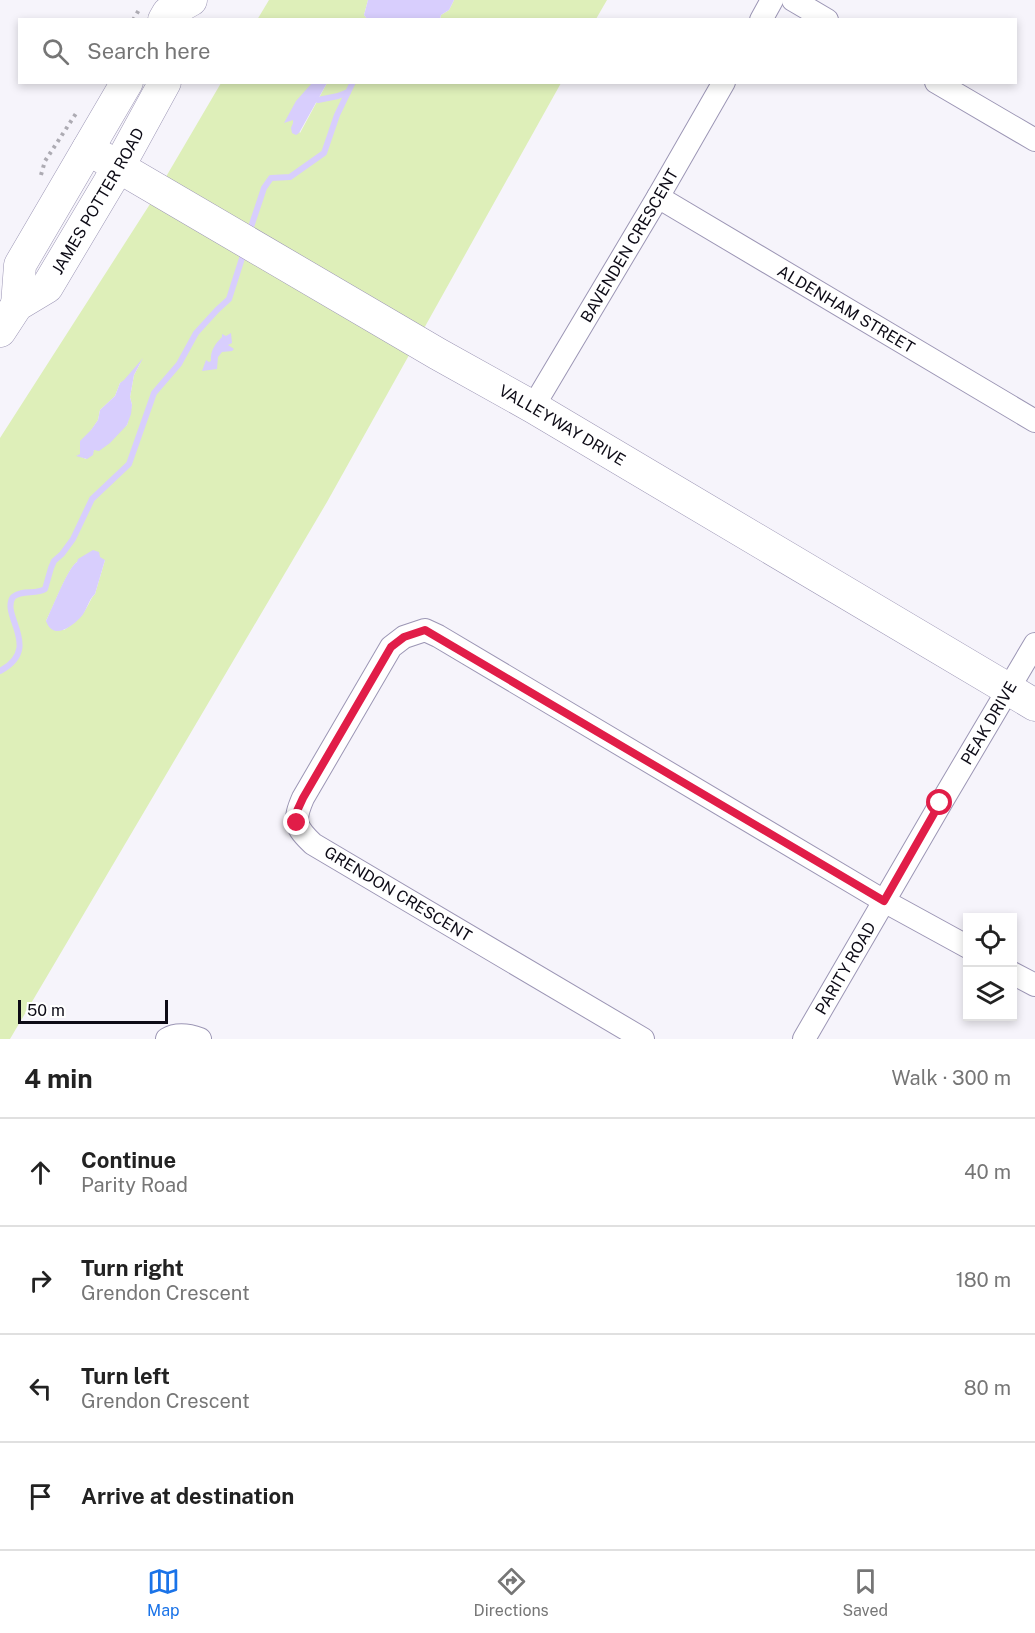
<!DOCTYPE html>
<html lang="en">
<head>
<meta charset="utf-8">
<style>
  :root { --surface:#fff; --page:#f6f6f6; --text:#222; --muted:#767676; --line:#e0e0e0; --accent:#1a73e8 }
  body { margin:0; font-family:"Public Sans",sans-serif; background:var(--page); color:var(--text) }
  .controls { position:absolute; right:18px; bottom:18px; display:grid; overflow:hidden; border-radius:0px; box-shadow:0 3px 9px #0003 }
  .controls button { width:54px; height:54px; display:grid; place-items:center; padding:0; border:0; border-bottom:2px solid var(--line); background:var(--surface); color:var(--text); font:30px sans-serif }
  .scale { position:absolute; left:18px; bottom:15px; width:150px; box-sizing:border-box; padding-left:6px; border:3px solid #0d0b16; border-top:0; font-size:16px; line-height:21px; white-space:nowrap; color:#0d0b16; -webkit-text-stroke:4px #fff; paint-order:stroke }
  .stop { position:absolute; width:18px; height:18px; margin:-14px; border:4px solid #e11d48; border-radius:50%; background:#fff }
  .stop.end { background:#e11d48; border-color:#fff; box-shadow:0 2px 6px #0008 }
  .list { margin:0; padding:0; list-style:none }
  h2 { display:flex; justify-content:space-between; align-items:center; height:78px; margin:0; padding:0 24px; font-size:26px }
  h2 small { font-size:20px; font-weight:400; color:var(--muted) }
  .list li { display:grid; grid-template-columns:39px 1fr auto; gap:18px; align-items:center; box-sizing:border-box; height:108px; padding:0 24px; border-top:2px solid var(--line) }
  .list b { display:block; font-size:22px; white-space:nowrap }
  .list p { margin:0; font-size:20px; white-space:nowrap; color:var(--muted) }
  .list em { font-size:20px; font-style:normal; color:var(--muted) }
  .icon { flex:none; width:33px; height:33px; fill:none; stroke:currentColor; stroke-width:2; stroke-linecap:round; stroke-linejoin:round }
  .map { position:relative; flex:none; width:1035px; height:1039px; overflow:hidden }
  .search { position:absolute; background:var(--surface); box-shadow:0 3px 9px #0003; left:18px; right:18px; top:18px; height:66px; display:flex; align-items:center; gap:15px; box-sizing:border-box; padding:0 21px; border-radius:0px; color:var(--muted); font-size:22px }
  .sheet { height:510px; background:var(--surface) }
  nav { display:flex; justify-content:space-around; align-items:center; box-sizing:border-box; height:84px; border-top:2px solid var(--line); background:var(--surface); font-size:16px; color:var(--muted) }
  nav a { display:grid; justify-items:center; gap:3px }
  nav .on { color:var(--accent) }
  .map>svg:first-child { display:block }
  .green { fill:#deefb9; fill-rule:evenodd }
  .water { fill:#d8cefd }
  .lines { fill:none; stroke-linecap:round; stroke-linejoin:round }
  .stream { stroke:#d8cefd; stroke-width:6 }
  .street-casing { stroke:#9c96b5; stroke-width:24 }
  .secondary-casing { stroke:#9c96b5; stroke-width:33 }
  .path { stroke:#adabb3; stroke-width:4; stroke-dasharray:3 4.5; stroke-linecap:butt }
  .street { stroke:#fff; stroke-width:22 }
  .secondary { stroke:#fff; stroke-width:32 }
  .route { stroke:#e11d48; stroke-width:8 }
  .labels { text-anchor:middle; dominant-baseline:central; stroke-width:6; stroke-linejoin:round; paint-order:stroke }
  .street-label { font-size:16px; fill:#0d0b16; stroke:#fff }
</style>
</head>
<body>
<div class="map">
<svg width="1035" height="1039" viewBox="0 0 1035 1039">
  <rect width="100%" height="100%" fill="#f6f4fb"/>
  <g class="green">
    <polygon points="269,0 368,0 364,15 367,19 257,20"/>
    <polygon points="454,0 607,0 596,19 440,20 441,15 449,10"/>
    <path d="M 221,83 L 312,83 L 293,120 L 293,123 L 300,133 L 327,83 L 561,83 L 327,502 L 10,1039 L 0,1039 L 0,438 L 150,204 ZM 141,362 L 134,375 L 130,397 L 132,405 L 127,425 L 94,450 L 86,459 L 77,455 L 80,455 L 80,447 L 98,420 L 100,410 L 115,396 L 120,383 L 124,381 ZM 105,560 L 95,594 C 91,598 90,602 87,607 C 82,617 73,624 64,630 L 46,621 C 53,608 68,568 77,562 Z"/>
  </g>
  <g class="water">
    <polygon points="368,0 454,0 449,10 441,15 440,19 367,19 364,15"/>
    <polygon points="312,83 327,83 299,133 296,135 292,133 291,128 293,123 293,120 284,123 296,101"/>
    <path d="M 231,333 L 232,343 L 228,345 L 234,349 L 232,351 L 222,352 L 218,357 L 217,369 L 202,371 L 206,360 L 209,362 L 211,361 C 210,351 215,344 222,337 L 222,334 L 226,336 Z"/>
    <polygon points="143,358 134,375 130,397 132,405 131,414 127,425 110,443 99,451 94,450 93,455 87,459 76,456 80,454 80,441 91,430 98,420 100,410 115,396 120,383 124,380"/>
    <path d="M 93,550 L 99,552 L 100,557 L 105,560 L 95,594 C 88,600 87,611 80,618 C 70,628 53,640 46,621 C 52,609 68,567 77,562 L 78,559 Z"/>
  </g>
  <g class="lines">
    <g class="stream">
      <polyline points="318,100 338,96 348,92"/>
      <polyline points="249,233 264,188 271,178 290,177 324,153 337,115 353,82"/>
      <path d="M 0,671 C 43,648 0,616 13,597 C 22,589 36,595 45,589 L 51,568 L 54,561 L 62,554 L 73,539 L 92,499 L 129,464 L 154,393 L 179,364 L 196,333 L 217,310 L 229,299 L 244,252"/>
    </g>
    <defs>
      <g id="street">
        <polyline points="793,0 827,20"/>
        <polyline points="761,20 772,0"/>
        <polyline points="936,82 1035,140"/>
        <path id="s1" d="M 658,197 L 1035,421"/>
        <path id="s2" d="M 533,407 L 658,197 L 724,82"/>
        <polyline points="1012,973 1035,985"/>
        <path d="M 167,1039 C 177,1033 189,1035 200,1039"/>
        <path d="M 643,1039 L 313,844 C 295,827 293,821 303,798 L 391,647 L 404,637 L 425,630 L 438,636 L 884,901 L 968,947"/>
        <path id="s3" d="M 804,1039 L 941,803 L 1035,644"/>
      </g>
      <g id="secondary">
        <polyline points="164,20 168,13 191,0"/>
        <path id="s4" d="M 88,149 L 438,354 L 533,407 L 1035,705"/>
        <polyline points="17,305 20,265 127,82"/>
        <path id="s5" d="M 0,331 L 17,305 L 47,287 L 119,166 L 165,82"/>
      </g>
    </defs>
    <use href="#street" class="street-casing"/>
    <use href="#secondary" class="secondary-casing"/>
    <g class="path">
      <polyline points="133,20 140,8"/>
      <polyline points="41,175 45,161 77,112"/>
    </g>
    <use href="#street" class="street"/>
    <use href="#secondary" class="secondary"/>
  </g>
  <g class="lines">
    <polyline class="route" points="297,823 297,811 303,798 391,647 404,637 425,630 884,901 940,803"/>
  </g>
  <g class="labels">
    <g class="street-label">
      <text stroke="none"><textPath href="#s5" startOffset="166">JAMES POTTER ROAD</textPath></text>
      <text stroke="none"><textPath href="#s2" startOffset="188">BAVENDEN CRESCENT</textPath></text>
      <text stroke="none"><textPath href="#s1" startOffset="219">ALDENHAM STREET</textPath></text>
      <text stroke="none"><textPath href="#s4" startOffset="549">VALLEYWAY DRIVE</textPath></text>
      <text stroke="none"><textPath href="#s3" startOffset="366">PEAK DRIVE</textPath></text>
      <text transform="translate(398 894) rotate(31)">GRENDON CRESCENT</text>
      <text stroke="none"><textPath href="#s3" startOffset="82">PARITY ROAD</textPath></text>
    </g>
  </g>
</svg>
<div class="controls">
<button><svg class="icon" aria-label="locate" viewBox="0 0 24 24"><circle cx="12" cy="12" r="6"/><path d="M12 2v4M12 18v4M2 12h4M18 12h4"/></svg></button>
<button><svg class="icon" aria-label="layers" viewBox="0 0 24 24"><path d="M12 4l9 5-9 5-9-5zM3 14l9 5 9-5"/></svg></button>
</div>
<div class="scale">50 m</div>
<div class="stop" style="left:940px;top:803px"></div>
<div class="stop end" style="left:297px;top:823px"></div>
<div class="search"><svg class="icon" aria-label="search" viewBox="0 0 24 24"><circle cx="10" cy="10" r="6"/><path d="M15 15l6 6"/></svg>Search here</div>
</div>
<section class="sheet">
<h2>4 min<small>Walk · 300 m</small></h2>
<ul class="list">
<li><svg class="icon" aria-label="ahead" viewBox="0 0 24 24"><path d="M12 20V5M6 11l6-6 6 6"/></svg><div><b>Continue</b><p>Parity Road</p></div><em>40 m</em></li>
<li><svg class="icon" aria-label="right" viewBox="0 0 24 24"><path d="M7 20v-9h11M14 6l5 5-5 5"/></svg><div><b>Turn right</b><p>Grendon Crescent</p></div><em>180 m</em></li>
<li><svg class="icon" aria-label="left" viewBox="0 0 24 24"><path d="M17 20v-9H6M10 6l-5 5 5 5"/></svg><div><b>Turn left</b><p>Grendon Crescent</p></div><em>80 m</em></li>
<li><svg class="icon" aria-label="arrive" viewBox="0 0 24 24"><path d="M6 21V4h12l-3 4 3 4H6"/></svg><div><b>Arrive at destination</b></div></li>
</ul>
</section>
<nav>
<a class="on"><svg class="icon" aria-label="map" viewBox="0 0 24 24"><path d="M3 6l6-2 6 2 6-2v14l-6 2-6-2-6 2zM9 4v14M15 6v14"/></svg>Map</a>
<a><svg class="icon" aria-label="directions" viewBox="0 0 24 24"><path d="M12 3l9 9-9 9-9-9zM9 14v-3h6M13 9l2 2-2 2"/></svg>Directions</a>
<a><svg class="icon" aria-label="saved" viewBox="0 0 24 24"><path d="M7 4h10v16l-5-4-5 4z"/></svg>Saved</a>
</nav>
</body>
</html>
